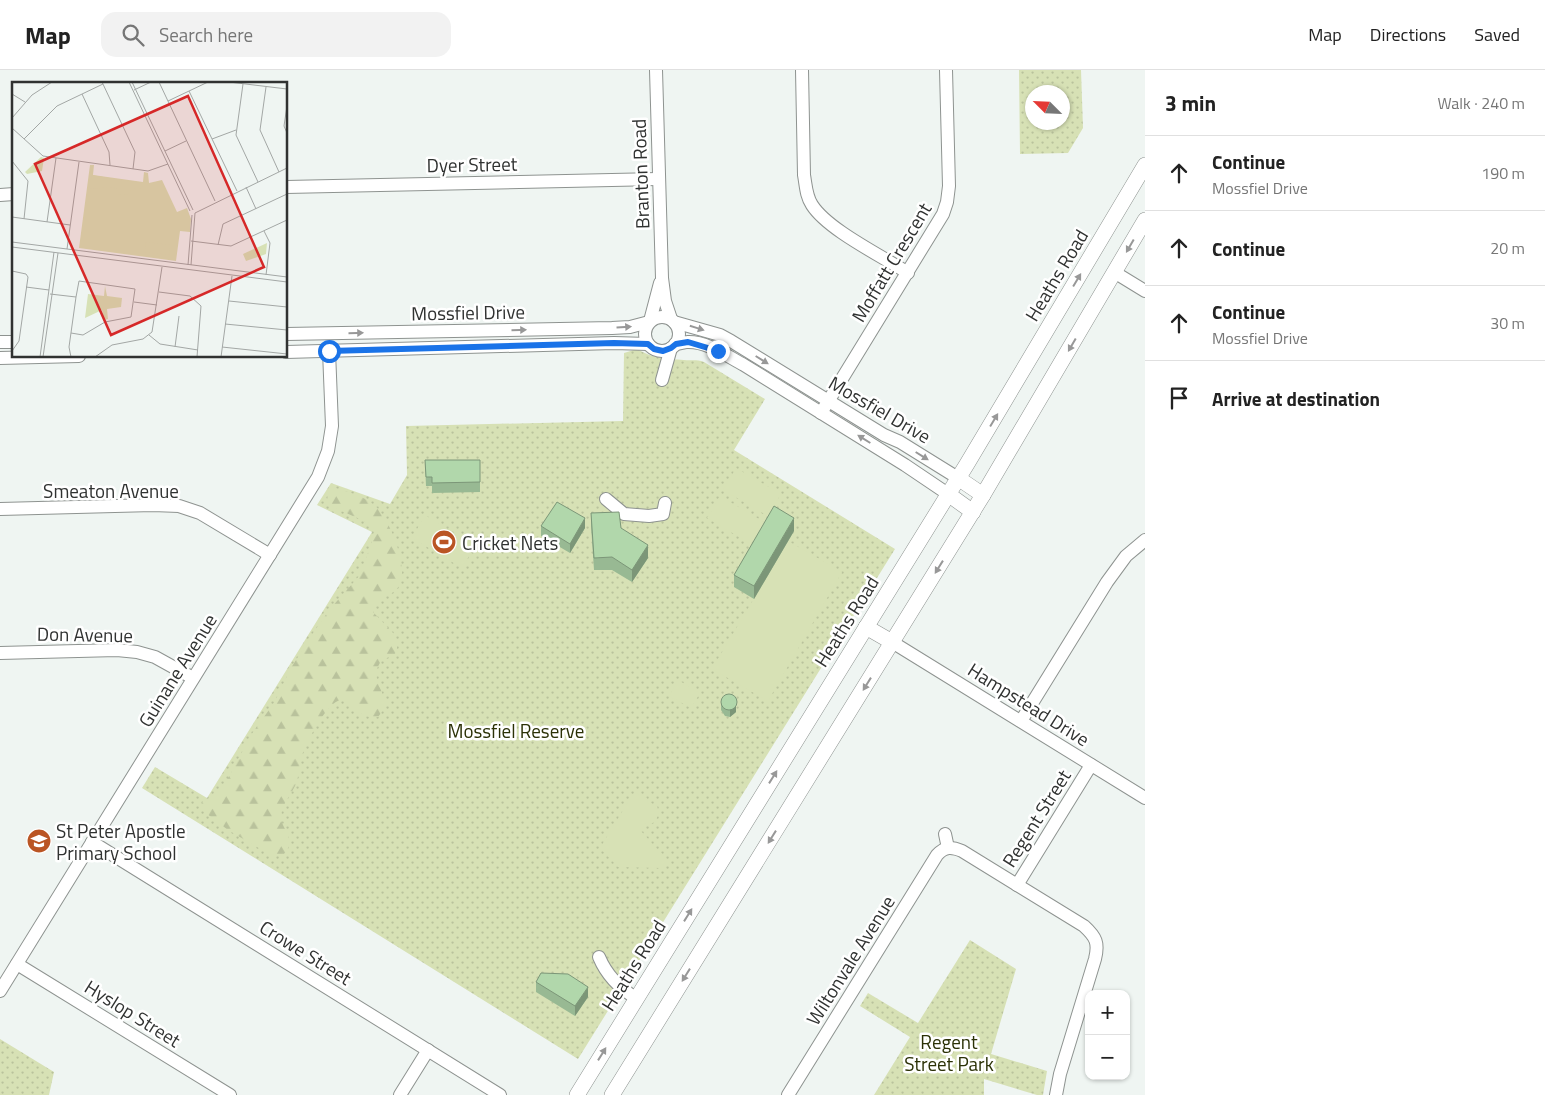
<!DOCTYPE html>
<html lang="en">
<head>
<meta charset="utf-8">
<style>
  :root { --surface:#fff; --page:#f2f2f2; --text:#222; --muted:#767676; --line:#e0e0e0 }
  body { margin:0; font-family:"Titillium Web",sans-serif; background:var(--page); color:var(--text) }
  .controls { position:absolute; right:15px; bottom:15px; display:grid; overflow:hidden; border-radius:10px; box-shadow:0 1px 4px #0004 }
  .controls button { width:45px; height:45px; display:grid; place-items:center; padding:0; border:0; border-bottom:1px solid var(--line); background:var(--surface); color:var(--text); font:25px sans-serif }
  .compass { position:absolute; left:1025px; top:15px; width:45px; height:45px; border-radius:50%; background:var(--surface); box-shadow:0 1px 4px #0004; rotate:294deg }
  .stop { position:absolute; width:15px; height:15px; margin:-11px; border:4px solid #1a73e8; border-radius:50%; background:#fff }
  .stop.end { background:#1a73e8; border-color:#fff; box-shadow:0 1px 5px #0008 }
  .list { margin:0; padding:0; list-style:none }
  h2 { display:flex; justify-content:space-between; align-items:center; height:65px; margin:0; padding:0 20px; font-size:21px }
  h2 small { font-size:16px; font-weight:400; color:var(--muted) }
  .list li { display:grid; grid-template-columns:32px 1fr auto; gap:15px; align-items:center; box-sizing:border-box; height:75px; padding:0 20px; border-top:1px solid var(--line) }
  .list b { display:block; font-size:19px; white-space:nowrap }
  .list p { margin:0; font-size:16px; white-space:nowrap; color:var(--muted) }
  .list em { font-size:16px; font-style:normal; color:var(--muted) }
  .icon { flex:none; width:28px; height:28px; fill:none; stroke:currentColor; stroke-width:2; stroke-linecap:round; stroke-linejoin:round }
  .map { position:relative; flex:none; width:1145px; height:1025px; overflow:hidden }
  header { display:flex; align-items:center; gap:30px; box-sizing:border-box; height:70px; padding:0 25px; background:var(--surface); border-bottom:1px solid var(--line) }
  header strong { font-size:24px }
  nav { display:flex; gap:28px; margin-inline-start:auto; font-size:18px }
  .search { width:350px; height:45px; background:var(--page); display:flex; align-items:center; gap:12px; box-sizing:border-box; padding:0 18px; border-radius:15px; color:var(--muted); font-size:19px }
  main { display:flex }
  aside { flex:1; background:var(--surface) }
  .map>svg:first-child { display:block }
  .grass { fill:url(#grass-dots); fill-rule:evenodd }
  .forest { fill:url(#forest-firs) }
  .garden { fill:#d7e1b5 }
  .lines { fill:none; stroke-linecap:round; stroke-linejoin:round }
  .minor-casing { stroke:#8e9390; stroke-width:14 }
  .major-casing { stroke:#8e9390; stroke-width:16 }
  .minor { stroke:#fff; stroke-width:12 }
  .major { stroke:#fff; stroke-width:15 }
  .wall { fill:#98b993 }
  .shaded-wall { fill:#7c9678 }
  .building { fill:#b1d7ab; stroke:#7c9678 }
  .oneway { fill:#989898 }
  .route { stroke:#1a73e8; stroke-width:6 }
  .labels { text-anchor:middle; dominant-baseline:central; stroke-width:5; stroke-linejoin:round; paint-order:stroke }
  .street-label { font-size:19px; fill:#303231; stroke:#fff }
  .poi-label { font-size:19px; fill:#303231; stroke:#fff; text-anchor:start }
  .park-label { font-size:19px; fill:#2b3106; stroke:#fff }
  .inset-road { fill:none; stroke:#a3a7a5; stroke-width:1 }
  .view { fill:#d62828; fill-opacity:0.15; stroke:#d62828; stroke-width:2.5 }
  .inset-edge { fill:none; stroke:#303231; stroke-width:2.5 }
</style>
</head>
<body>
<header>
<strong>Map</strong>
<div class="search"><svg class="icon" aria-label="search" viewBox="0 0 24 24"><circle cx="10" cy="10" r="6"/><path d="M15 15l6 6"/></svg>Search here</div>
<nav><a>Map</a><a>Directions</a><a>Saved</a></nav>
</header>
<main>
<div class="map">
<svg width="1145" height="1025" viewBox="0 0 1145 1025">
  <defs>
    <pattern id="grass-dots" width="8" height="8" patternUnits="userSpaceOnUse" patternTransform="scale(1.25)"><rect width="8" height="8" fill="#d7e1b5"/><path d="M2 2h.1M6 6h.1" fill="none" stroke="#b9c29c" stroke-width="1.8" stroke-linecap="round"/></pattern>
    <pattern id="forest-firs" width="22" height="20" patternUnits="userSpaceOnUse" patternTransform="scale(1.25)"><rect width="22" height="20" fill="#d7e1b5"/><path d="M5 1l3.5 6h-7zM16 11l3.5 6h-7z" fill="#b9c29c"/></pattern>
  </defs>
  <rect width="100%" height="100%" fill="#eff5f2"/>
  <g class="grass">
    <path d="M 1019,0 L 1081,0 L 1083,58 L 1068,83 L 1020,84 ZM 1062,22 L 1062,52 L 1032,52 L 1032,22 Z"/>
    <path d="M 637,279 C 652,288 667,289 684,290 C 691,291 696,289 704,292 L 765,329 L 734,380 L 895,479 L 578,989 L 142,718 L 155,697 L 207,728 L 372,462 L 317,435 L 331,413 L 390,434 L 407,405 L 406,356 L 623,351 L 624,283 Z"/>
    <polygon points="970,870 1016,899 991,984 1047,1001 1043,1025 1037,1025 984,1009 984,1025 874,1025 910,967 860,936 868,923 918,953"/>
    <polygon points="0,969 54,1002 49,1025 0,1025"/>
  </g>
  <path class="forest" d="M 335,418 C 349,422 363,426 374,435 C 389,447 410,498 399,516 C 392,528 375,525 373,542 L 394,564 L 397,574 L 397,581 L 394,585 L 382,590 C 364,612 397,625 378,647 C 358,650 352,630 341,630 C 327,631 304,676 301,689 C 299,696 299,704 297,711 C 293,723 282,733 281,746 C 280,758 298,769 284,784 L 279,786 L 267,783 L 228,760 L 202,740 L 200,737 L 203,731 L 214,728 L 223,718 L 251,665 L 274,633 L 291,598 L 313,563 L 330,539 L 360,505 L 375,463 L 375,459 L 362,450 L 328,435 C 326,429 328,420 335,418 Z"/>
  <g class="garden">
    <polygon points="736,398 781,424 768,446 723,420"/>
    <polygon points="720,426 764,452 751,474 707,448"/>
    <polygon points="425,445 475,476 462,498 412,468"/>
    <polygon points="788,471 842,502 768,631 712,599"/>
    <polygon points="678,610 700,623 691,638 669,626"/>
    <polygon points="636,723 647,728 648,734 651,733 657,736 659,743 655,752 650,754 645,753 641,761 658,780 666,787 666,793 660,798 618,797 600,778 631,727"/>
  </g>
  <g class="lines">
    <defs>
      <g id="minor">
        <polyline points="656,0 662,208 665,231 671,249"/>
        <path d="M 802,0 L 804,105 C 806,116 806,126 812,135 C 828,160 882,186 908,203"/>
        <polyline points="286,117 658,109"/>
        <polyline points="0,125 14,124"/>
        <polyline points="1114,202 1145,221"/>
        <circle cx="662" cy="264" r="17"/>
        <polyline points="650,251 660,213"/>
        <polyline points="674,252 720,265 731,271 884,365 900,372 958,408"/>
        <polyline points="286,264 612,258 630,257 649,252"/>
        <polyline points="0,272 14,272"/>
        <path d="M 675,274 C 679,274 684,272 687,272 C 707,271 727,286 744,295 L 905,395 L 948,424"/>
        <polyline points="286,282 614,273 648,274"/>
        <polyline points="0,288 79,286"/>
        <polyline points="662,310 671,278"/>
        <polyline points="821,343 943,144 947,132 949,116 946,0"/>
        <polyline points="606,429 624,444 649,446 663,444 665,433"/>
        <polyline points="0,439 153,435 179,436 200,443 270,485"/>
        <polyline points="892,572 1145,728"/>
        <polyline points="0,583 117,580 137,582 155,587 193,608"/>
        <polyline points="1021,651 1107,512 1126,486 1145,470"/>
        <polyline points="945,764 948,778"/>
        <polyline points="92,772 500,1025"/>
        <polyline points="1017,815 1091,695"/>
        <path d="M 599,887 C 607,906 619,918 636,928"/>
        <polyline points="17,894 230,1025"/>
        <polyline points="0,921 318,407 328,381 332,356 329,281"/>
        <polyline points="400,1025 428,980"/>
        <path d="M 788,1025 L 937,785 C 945,776 952,777 962,781 L 1084,856 C 1096,867 1099,873 1095,889 L 1060,1004 L 1056,1025"/>
      </g>
      <g id="major">
        <polyline points="958,408 983,425"/>
        <polyline points="948,424 973,442"/>
        <polyline points="866,557 892,572"/>
        <polyline points="577,1025 967,394 1145,95"/>
        <polyline points="612,1025 983,425 1145,150"/>
      </g>
    </defs>
    <use href="#minor" class="minor-casing"/>
    <use href="#major" class="major-casing"/>
    <use href="#minor" class="minor"/>
    <use href="#major" class="major"/>
  </g>
  <g class="wall">
    <polygon points="425,390 480,390 480,422 432,423 432,416 426,416"/>
    <polygon points="591,443 621,458 648,488 632,512 612,500 594,500 591,455"/>
    <polygon points="541,456 585,458 570,483 541,466"/>
    <polygon points="794,461 754,529 734,517 734,505"/>
    <polygon points="721,633 736,642 730,647 725,646 721,640"/>
    <polygon points="536,912 588,927 575,946 536,922"/>
  </g>
  <g class="shaded-wall">
    <polygon points="585,448 585,458 570,483 570,474"/>
    <polygon points="794,448 794,461 754,529 754,516"/>
    <polygon points="648,475 648,488 632,512 632,500"/>
    <polygon points="736,631 736,642 730,647 730,640"/>
    <polygon points="588,917 588,927 575,946 575,936"/>
  </g>
  <g class="building">
    <polygon points="425,390 480,390 480,412 432,413 432,407 426,407"/>
    <polygon points="557,432 585,448 570,474 541,456"/>
    <polygon points="774,436 794,448 754,516 734,505"/>
    <polygon points="619,442 621,458 648,475 632,500 612,487 594,488 591,443"/>
    <circle cx="729" cy="632" r="8"/>
    <polygon points="541,903 568,904 588,917 575,936 536,912"/>
  </g>
  <defs><path id="oneway-solid" d="M-6-.8H1V-3.2L6.5 0L1 3.2V.8H-6Z" transform="scale(1.25)"/></defs>
  <g class="oneway">
    <use href="#oneway-solid" transform="translate(1130 176) rotate(120)"/>
    <use href="#oneway-solid" transform="translate(1077 210) rotate(-59)"/>
    <use href="#oneway-solid" transform="translate(624 257) rotate(-4)"/>
    <use href="#oneway-solid" transform="translate(697 258) rotate(17)"/>
    <use href="#oneway-solid" transform="translate(519 260) rotate(-1)"/>
    <use href="#oneway-solid" transform="translate(356 263) rotate(-1)"/>
    <use href="#oneway-solid" transform="translate(1072 275) rotate(120)"/>
    <use href="#oneway-solid" transform="translate(762 290) rotate(32)"/>
    <use href="#oneway-solid" transform="translate(994 350) rotate(-59)"/>
    <use href="#oneway-solid" transform="translate(864 369) rotate(-148)"/>
    <use href="#oneway-solid" transform="translate(922 386) rotate(32)"/>
    <use href="#oneway-solid" transform="translate(939 497) rotate(122)"/>
    <use href="#oneway-solid" transform="translate(867 614) rotate(122)"/>
    <use href="#oneway-solid" transform="translate(773 707) rotate(-58)"/>
    <use href="#oneway-solid" transform="translate(772 767) rotate(122)"/>
    <use href="#oneway-solid" transform="translate(688 845) rotate(-58)"/>
    <use href="#oneway-solid" transform="translate(686 905) rotate(122)"/>
    <use href="#oneway-solid" transform="translate(602 984) rotate(-58)"/>
  </g>
  <g class="lines">
    <polyline class="route" points="329,281 614,273 648,274 654,279 663,281 671,278 676,274 688,272 718,281"/>
  </g>
  <defs>
    <symbol id="stadium-disc" viewBox="-11 -11 22 22"><circle r="9.5" fill="#ba5524" stroke="#fff"/><path d="M0-5a6.5 5 0 1 0 0 10a6.5 5 0 1 0 0-10ZM-3.5-1.8h7v3.6h-7Z" fill="#fff"/></symbol>
    <symbol id="school-disc" viewBox="-11 -11 22 22"><circle r="9.5" fill="#ba5524" stroke="#fff"/><path d="M0-5L7-2L0 1L-7-2ZM-4 1L0 2.5L4 1V4Q0 6-4 4Z" fill="#fff"/></symbol>
  </defs>
  <g fill-rule="evenodd">
    <use href="#stadium-disc" x="430" y="458" width="28" height="28"/>
    <use href="#school-disc" x="25" y="757" width="28" height="28"/>
  </g>
  <g class="labels">
    <g class="street-label">
      <text transform="translate(472 94) rotate(-1)">Dyer Street</text>
      <text transform="translate(640 104) rotate(-92)">Branton Road</text>
      <text transform="translate(891 192) rotate(-59)">Moffatt Crescent</text>
      <text transform="translate(1056 205) rotate(-59)">Heaths Road</text>
      <text transform="translate(468 242) rotate(-1)">Mossfiel Drive</text>
      <text transform="translate(880 339) rotate(30)">Mossfiel Drive</text>
      <text x="111" y="420">Smeaton Avenue</text>
      <text transform="translate(846 551) rotate(-58)">Heaths Road</text>
      <text transform="translate(85 564) rotate(1)">Don Avenue</text>
      <text transform="translate(177 600) rotate(-58)">Guinane Avenue</text>
      <text transform="translate(1029 634) rotate(32)">Hampstead Drive</text>
      <text transform="translate(1036 748) rotate(-58)">Regent Street</text>
      <text transform="translate(306 882) rotate(32)">Crowe Street</text>
      <text transform="translate(850 890) rotate(-58)">Wiltonvale Avenue</text>
      <text transform="translate(633 895) rotate(-58)">Heaths Road</text>
      <text transform="translate(133 943) rotate(32)">Hyslop Street</text>
    </g>
    <g class="poi-label">
      <text x="462" y="472">Cricket Nets</text>
      <text x="56" y="760">St Peter Apostle<tspan x="56" dy="22">Primary School</tspan></text>
    </g>
    <g class="park-label">
      <text x="516" y="660">Mossfiel Reserve</text>
      <text x="949" y="971">Regent<tspan x="949" dy="22">Street Park</tspan></text>
    </g>
  </g>
  <g transform="translate(12 12)">
    <rect width="275" height="275" fill="#eff5f2"/>
    <path d="M 29,75 L 32,76 L 30,89 L 15,92 L 13,90 ZM 78,83 L 82,83 L 81,93 L 131,100 L 132,90 L 136,91 L 137,101 L 150,98 L 165,130 L 175,126 L 179,137 L 178,150 L 168,149 L 164,179 L 67,166 ZM 255,161 L 254,172 L 234,179 L 231,172 ZM 93,204 L 95,214 L 110,216 L 109,225 L 95,227 L 96,237 L 92,238 L 90,228 L 73,236 L 76,212 L 92,214 Z" fill="#d7e1b5"/>
    <path d="M 133,92 L 136,94 L 134,103 L 126,108 L 120,106 L 116,112 L 105,113 L 105,107 L 100,105 L 77,107 L 80,93 L 126,101 L 132,100 Z" fill="#d7e1b5"/>
    <path d="M 134,160 L 158,163 L 157,173 L 133,170 Z" fill="#d7e1b5"/>
    <path class="inset-road" d="M 90,0 L 123,70 L 121,87M 117,0 L 178,129M 120,0 L 181,128M 147,0 L 203,119M 217,0 L 275,7M 231,2 L 224,53 L 246,100M 254,5 L 248,48 L 267,90M 122,8 L 139,0M 177,9 L 225,109M 0,12 L 13,20M 70,12 L 97,70 L 98,83M 156,19 L 196,0M 275,24 L 272,44 L 275,51M 0,36 L 20,13 L 40,0M 0,46 L 31,74 L 136,89 L 156,82M 12,57 L 45,24 L 91,2M 200,57 L 224,48M 153,69 L 174,59M 0,79 L 16,99 L 12,137M 234,105 L 244,127M 183,131 L 275,86M 0,135 L 58,143M 35,140 L 44,76M 252,149 L 258,161 L 254,193M 179,159 L 219,164 L 275,138M 0,160 L 275,195M 206,163 L 211,142 L 275,112M 0,165 L 275,200M 55,167 L 67,80M 176,183 L 180,133M 179,183 L 183,131M 0,189 L 14,192 L 16,195 L 7,259 L 0,269M 14,205 L 37,208M 147,210 L 178,214 L 189,224 L 185,275M 38,212 L 64,215M 217,219 L 275,225M 122,220 L 145,223M 213,242 L 275,248M 137,253 L 148,262 L 186,268M 163,265 L 167,234M 210,265 L 275,272M 28,275 L 42,170M 31,275 L 46,171M 59,275 L 57,265 L 64,215 L 67,199 L 123,207 L 119,235 L 93,240 L 71,253 L 59,251M 83,275 L 100,263 L 131,257 L 140,250 L 150,185M 209,275 L 220,194"/>
    <path class="view" d="M 176,14 L 252,185 L 99,253 L 23,82 Z"/>
    <rect width="275" height="275" class="inset-edge"/>
  </g>
</svg>
<div class="controls">
<button>+</button>
<button>−</button>
</div>
<svg class="compass" viewBox="-18 -18 36 36"><path d="M0-13l5 13h-10z" fill="#e53935"/><path d="M0 13l5-13h-10z" fill="#767676"/></svg>
<div class="stop" style="left:329px;top:281px"></div>
<div class="stop end" style="left:718px;top:281px"></div>
</div>
<aside>
<h2>3 min<small>Walk · 240 m</small></h2>
<ul class="list">
<li><svg class="icon" aria-label="ahead" viewBox="0 0 24 24"><path d="M12 20V5M6 11l6-6 6 6"/></svg><div><b>Continue</b><p>Mossfiel Drive</p></div><em>190 m</em></li>
<li><svg class="icon" aria-label="ahead" viewBox="0 0 24 24"><path d="M12 20V5M6 11l6-6 6 6"/></svg><div><b>Continue</b></div><em>20 m</em></li>
<li><svg class="icon" aria-label="ahead" viewBox="0 0 24 24"><path d="M12 20V5M6 11l6-6 6 6"/></svg><div><b>Continue</b><p>Mossfiel Drive</p></div><em>30 m</em></li>
<li><svg class="icon" aria-label="arrive" viewBox="0 0 24 24"><path d="M6 21V4h12l-3 4 3 4H6"/></svg><div><b>Arrive at destination</b></div></li>
</ul>
</aside>
</main>
</body>
</html>
